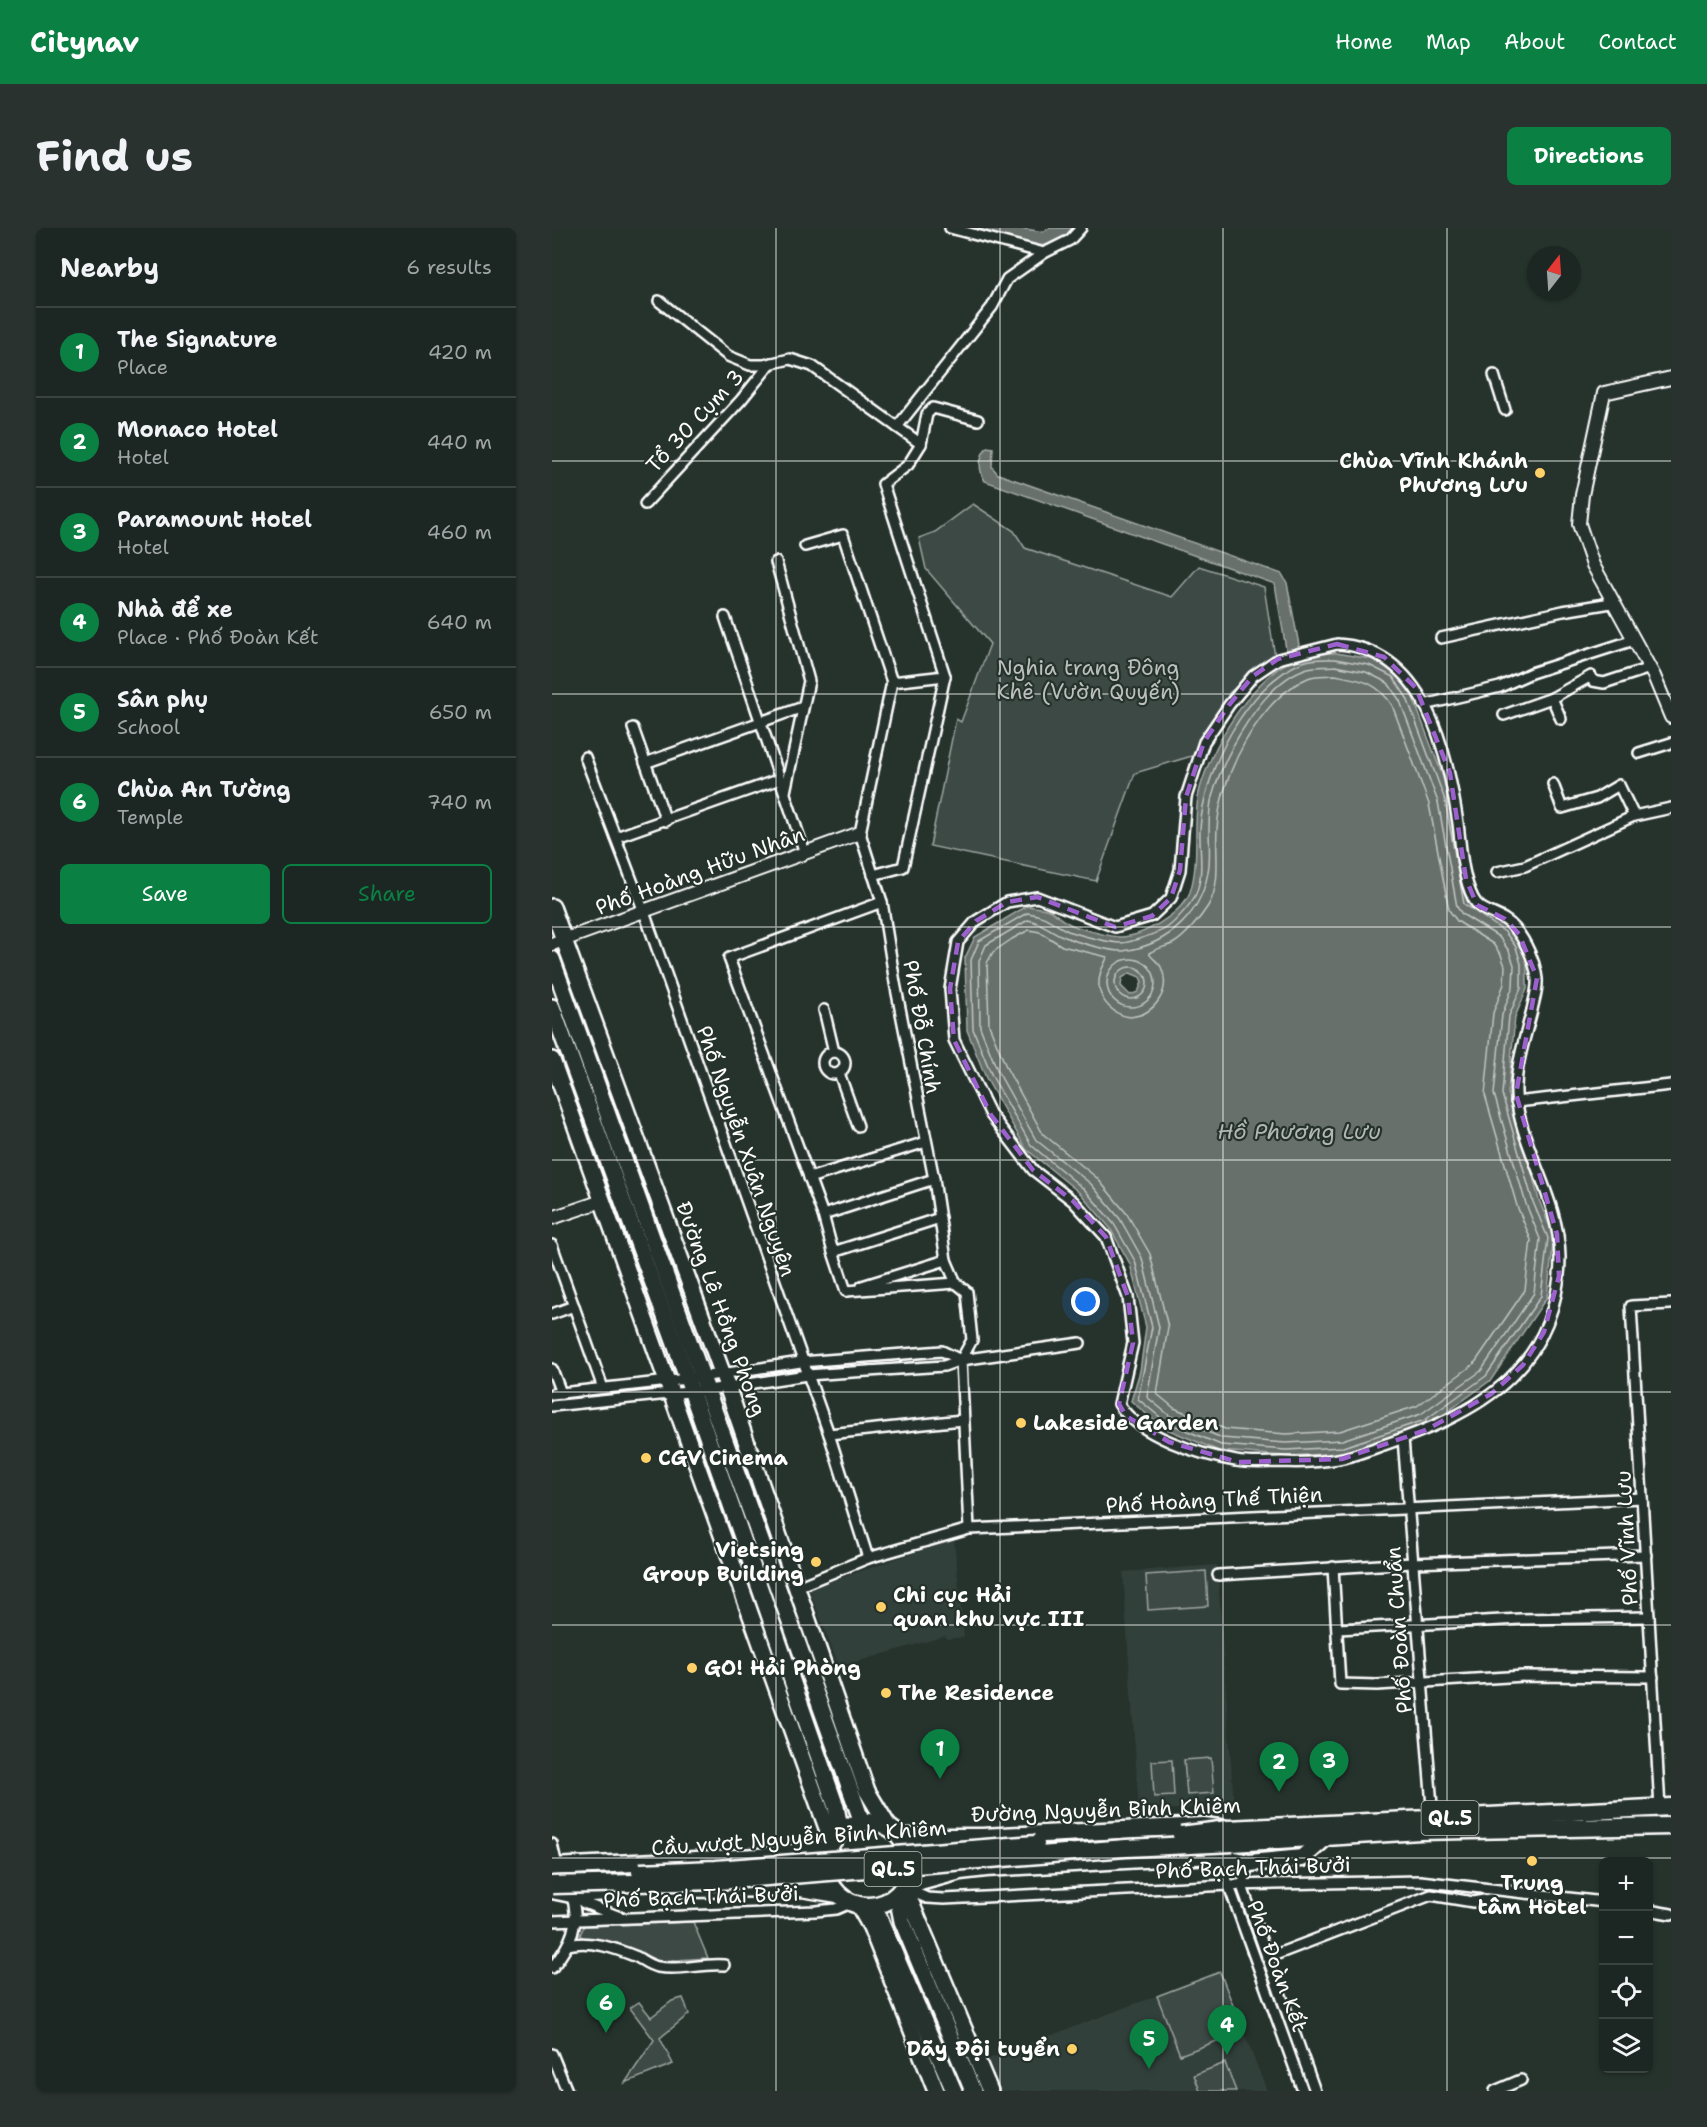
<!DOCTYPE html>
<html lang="en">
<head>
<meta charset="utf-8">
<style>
  :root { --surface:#1c2622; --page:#29322f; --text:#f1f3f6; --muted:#a0a5a5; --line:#3a4340; --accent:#0b8043 }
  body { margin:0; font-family:"Shantell Sans",sans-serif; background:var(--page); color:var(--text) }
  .controls { position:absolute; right:18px; bottom:18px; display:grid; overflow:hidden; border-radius:9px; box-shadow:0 2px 4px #0004 }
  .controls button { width:54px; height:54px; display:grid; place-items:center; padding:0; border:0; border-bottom:2px solid var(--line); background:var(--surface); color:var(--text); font:30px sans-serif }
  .compass { position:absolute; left:975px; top:18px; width:54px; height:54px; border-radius:50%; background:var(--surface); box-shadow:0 2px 4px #0004; rotate:17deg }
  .you { position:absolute; left:534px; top:1074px; width:21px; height:21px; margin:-15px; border:4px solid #fff; border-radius:50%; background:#1a73e8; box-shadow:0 0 0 9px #1a73e833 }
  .badge { display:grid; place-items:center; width:39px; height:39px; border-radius:50%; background:var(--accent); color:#fff; font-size:20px; font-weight:700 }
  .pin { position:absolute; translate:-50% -50px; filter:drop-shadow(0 2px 3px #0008) }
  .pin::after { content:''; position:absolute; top:32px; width:21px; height:18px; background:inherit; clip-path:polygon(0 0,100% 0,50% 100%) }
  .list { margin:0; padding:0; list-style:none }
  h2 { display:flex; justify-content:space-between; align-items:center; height:78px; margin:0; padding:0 24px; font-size:26px }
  h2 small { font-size:20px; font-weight:400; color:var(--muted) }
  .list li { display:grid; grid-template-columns:39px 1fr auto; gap:18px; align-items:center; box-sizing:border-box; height:90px; padding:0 24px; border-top:2px solid var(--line) }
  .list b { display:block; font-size:22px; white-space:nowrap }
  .list p { margin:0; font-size:20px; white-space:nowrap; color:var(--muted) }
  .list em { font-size:20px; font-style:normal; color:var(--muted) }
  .actions { display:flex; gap:12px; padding:18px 24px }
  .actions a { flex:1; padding:14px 0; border:2px solid var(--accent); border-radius:9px; text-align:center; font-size:21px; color:var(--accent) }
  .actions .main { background:var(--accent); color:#fff }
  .icon { flex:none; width:33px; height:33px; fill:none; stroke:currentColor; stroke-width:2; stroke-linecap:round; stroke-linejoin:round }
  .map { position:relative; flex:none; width:1119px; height:1863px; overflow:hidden; border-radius:9px }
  header { display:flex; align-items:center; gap:36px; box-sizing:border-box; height:84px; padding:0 30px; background:var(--accent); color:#fff }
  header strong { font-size:28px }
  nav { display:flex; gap:33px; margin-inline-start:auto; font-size:21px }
  .intro { display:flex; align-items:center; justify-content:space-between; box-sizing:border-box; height:144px; padding:0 36px }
  h1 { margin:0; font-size:42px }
  .button { padding:15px 27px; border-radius:9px; background:var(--accent); color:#fff; font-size:21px; font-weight:700 }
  main { display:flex; gap:36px; padding:0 36px }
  aside { flex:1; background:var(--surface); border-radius:9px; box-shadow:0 2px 4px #0004 }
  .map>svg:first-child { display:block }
  .built { fill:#333f3a }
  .green { fill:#3e4944; stroke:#9ea4a2; stroke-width:1.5 }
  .water { fill:#67706c; stroke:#a4a9a7; stroke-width:1.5; fill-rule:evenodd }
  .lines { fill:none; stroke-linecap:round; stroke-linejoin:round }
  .shore { stroke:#c2c6c4; stroke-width:1.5 }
  .minor-casing { stroke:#fff; stroke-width:14 }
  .tertiary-casing { stroke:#fff; stroke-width:16 }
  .primary-casing { stroke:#fff; stroke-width:20 }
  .trunk-casing { stroke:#fff; stroke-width:21 }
  .minor { stroke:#26332d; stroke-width:9 }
  .tertiary { stroke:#26332d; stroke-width:12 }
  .primary { stroke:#26332d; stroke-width:15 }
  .trunk { stroke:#26332d; stroke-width:16 }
  .trunk-bridge-casing { stroke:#fff; stroke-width:21; stroke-linecap:butt }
  .trunk-bridge { stroke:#26332d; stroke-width:16 }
  .marked { fill:none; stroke:#9c61cf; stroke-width:4.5; stroke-dasharray:12 8; stroke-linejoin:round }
  .grid { fill:none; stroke:#fff; stroke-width:1.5; stroke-opacity:0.55 }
  .poi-dot { fill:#ffd166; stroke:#26332d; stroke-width:2 }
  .labels { text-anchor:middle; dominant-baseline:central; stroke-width:4.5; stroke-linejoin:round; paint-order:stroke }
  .shield { fill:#26332d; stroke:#bec2c0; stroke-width:1.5 }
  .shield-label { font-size:20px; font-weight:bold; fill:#fff }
  .street-label { font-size:21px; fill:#fff; stroke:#26332d }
  .poi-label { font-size:21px; font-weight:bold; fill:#fff; stroke:#26332d; text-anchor:start }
  .park-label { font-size:21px; fill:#bbbfbe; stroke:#26332d }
  .water-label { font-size:22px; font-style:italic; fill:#b3b8b6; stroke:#26332d }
</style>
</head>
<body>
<header>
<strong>Citynav</strong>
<nav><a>Home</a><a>Map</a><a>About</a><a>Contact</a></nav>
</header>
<div class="intro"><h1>Find us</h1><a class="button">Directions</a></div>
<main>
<aside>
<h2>Nearby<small>6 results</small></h2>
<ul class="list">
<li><span class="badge">1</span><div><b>The Signature</b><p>Place</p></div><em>420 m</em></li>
<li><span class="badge">2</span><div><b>Monaco Hotel</b><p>Hotel</p></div><em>440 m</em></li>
<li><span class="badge">3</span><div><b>Paramount Hotel</b><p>Hotel</p></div><em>460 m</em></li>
<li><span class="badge">4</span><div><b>Nhà để xe</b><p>Place · Phố Đoàn Kết</p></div><em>640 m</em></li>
<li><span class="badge">5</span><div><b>Sân phụ</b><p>School</p></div><em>650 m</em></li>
<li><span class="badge">6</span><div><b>Chùa An Tường</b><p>Temple</p></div><em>740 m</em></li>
</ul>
<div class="actions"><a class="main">Save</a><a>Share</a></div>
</aside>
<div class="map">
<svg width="1119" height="1863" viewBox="0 0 1119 1863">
  <rect width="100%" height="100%" fill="#26332d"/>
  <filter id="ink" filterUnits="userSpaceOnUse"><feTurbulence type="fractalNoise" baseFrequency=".0167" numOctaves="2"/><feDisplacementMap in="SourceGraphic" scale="12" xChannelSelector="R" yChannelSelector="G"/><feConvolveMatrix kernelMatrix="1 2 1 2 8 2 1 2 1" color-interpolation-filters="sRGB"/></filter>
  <g filter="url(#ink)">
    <g class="built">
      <polygon points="402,1311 412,1409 395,1411 393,1408 287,1439 257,1361"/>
      <polygon points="665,1337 682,1578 587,1583 571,1344"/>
      <polygon points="668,1744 715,1863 449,1863 436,1831"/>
    </g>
    <g class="green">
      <polygon points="421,276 462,303 473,320 620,369 647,338 712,359 723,429 678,464 643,527 583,545 544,653 378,618 404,491 409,494 438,416 374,341 367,310 383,304"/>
      <polygon points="654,1343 656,1378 596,1382 594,1347"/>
      <polygon points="659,1530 662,1565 635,1567 632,1532"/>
      <polygon points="620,1532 622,1568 602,1569 600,1533"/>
      <polygon points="141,1694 156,1730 107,1733 65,1715 31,1711 28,1707 32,1698 37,1698"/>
      <polygon points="668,1744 691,1803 628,1827 605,1768"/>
      <polygon points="131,1770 137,1786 108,1810 121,1836 73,1855 102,1812 78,1780 87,1774 99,1789 120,1773"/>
      <polygon points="673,1835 684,1863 648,1863 642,1847"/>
    </g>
    <g class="water">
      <path d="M 424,0 L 468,0 L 491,4 L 498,0 L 521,0 C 498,34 454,10 424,0 Z"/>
      <path d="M 435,219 L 441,220 L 440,239 L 446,246 L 730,346 L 735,355 L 747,417 L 744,424 L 740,425 L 734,421 L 723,356 L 433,253 C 426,241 427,229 435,219 Z"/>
      <path d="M 784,425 L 819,431 L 846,445 L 860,467 L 899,570 L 918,674 L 957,699 L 970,717 L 975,735 L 975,761 L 963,789 L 956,865 L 973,918 L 987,972 L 1002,1009 L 995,1069 L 939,1152 L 876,1198 L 792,1225 L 734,1228 L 667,1223 L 610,1199 L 579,1173 L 588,1143 L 594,1099 L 578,1036 L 558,1000 L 529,966 L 474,921 L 434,850 L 415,802 L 413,730 L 423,709 L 475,678 C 482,679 490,680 497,682 C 504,685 509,692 516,695 C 524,700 559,709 568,709 C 591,709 630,685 638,664 C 648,633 641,600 646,569 C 655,523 704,440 752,427 C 761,424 774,425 784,425 ZM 578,745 L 588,749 L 590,754 L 586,764 L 578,767 L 569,758 L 570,750 Z"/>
    </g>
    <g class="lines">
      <g class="shore">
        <path d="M 783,431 L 817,437 L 841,449 L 855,470 L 893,572 L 912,676 L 953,704 L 964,719 L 969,736 L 969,760 L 957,788 L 950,866 L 981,974 L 996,1010 L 989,1068 L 934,1148 L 873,1192 L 791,1219 L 734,1222 L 669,1217 L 614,1194 L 586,1171 L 600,1099 L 583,1033 L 562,996 L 533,962 L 479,917 L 440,848 L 421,801 L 419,732 L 427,713 L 475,685 C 497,688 499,695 516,703 C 527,707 558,715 569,715 C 577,715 610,704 616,699 C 624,693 638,677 643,668 C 653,646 647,623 648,601 C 652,542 694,457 751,434 C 760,430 773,431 783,431 Z"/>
        <path d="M 783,438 L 814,444 L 836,455 L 848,473 L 886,574 L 905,679 L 910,686 L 947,709 L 957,723 L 962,737 L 961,758 L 950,787 L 942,866 L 974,976 L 988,1011 L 982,1065 L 929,1143 L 869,1186 L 790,1212 L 734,1215 L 670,1210 L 618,1188 L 595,1169 L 607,1099 L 590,1030 L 568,991 L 539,956 L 484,912 L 446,844 L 428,799 L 427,733 L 434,717 L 476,692 C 492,695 499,704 513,709 C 524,714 560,724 571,723 C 618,717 652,684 657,637 C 659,614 654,592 660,569 C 672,527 711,453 756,440 C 764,438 775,439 783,438 Z"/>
        <path d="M 783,447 C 809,452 824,453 840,477 L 877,576 L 897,682 L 905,693 L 941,716 L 949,727 L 953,738 L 952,756 L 941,785 L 933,867 L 965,978 L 979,1012 L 973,1062 L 922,1136 L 865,1178 L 788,1203 L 734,1206 L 673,1201 L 622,1180 L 605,1166 L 616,1099 L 598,1026 L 575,986 L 545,950 L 491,906 L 455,841 L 437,797 L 435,735 L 441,724 L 460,711 L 477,702 L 488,704 L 510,718 L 555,729 C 554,735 549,740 548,747 C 543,767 557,786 578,789 C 602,787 620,763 609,739 C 606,733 599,730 597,725 C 605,720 614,719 622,715 C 634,708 649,689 656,678 C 670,655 663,626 665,601 C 668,549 706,472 756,450 C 763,447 774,448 783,447 Z"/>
        <circle cx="579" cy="755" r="24"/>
        <circle cx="579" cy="755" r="16"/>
      </g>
      <defs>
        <g id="minor">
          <polyline points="398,0 492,25 518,12 529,0"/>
          <polyline points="107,73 176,128 198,137 212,137 238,131 260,138 369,216 356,237 331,256 393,448 351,639 321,647"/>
          <polyline points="942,147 953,182"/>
          <polyline points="345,199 440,79 455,51 492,25"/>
          <polyline points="369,216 375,186 381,180 426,192"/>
          <polyline points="93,276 189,172 219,135"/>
          <polyline points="253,318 291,307 340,454 308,605 330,674 343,755 382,951 394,1032 404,1055 415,1064 420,1112 409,1132 417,1301"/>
          <polyline points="224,334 257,453 233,564"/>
          <polyline points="173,389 253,625"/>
          <polyline points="889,410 1011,383 1059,375"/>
          <path d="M 785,416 C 874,421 895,523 906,595 C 909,619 910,648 921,670 C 927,683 941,684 952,691 C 969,701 983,731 985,751 C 986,761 982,772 980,782 C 973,811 960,846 965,876 C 974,929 1007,973 1008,1029 C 1008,1074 991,1119 958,1150 C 922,1185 870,1204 823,1220 C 811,1224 799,1229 786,1231 C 768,1234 748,1235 729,1234 C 715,1234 699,1236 684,1233 C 649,1227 586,1208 567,1176 L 581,1115 L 576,1069 L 554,1009 L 521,973 L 481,942 L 439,887 L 402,812 L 398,761 L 406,714 L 424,693 L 455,674 L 485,669 L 563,699 L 600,688 L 619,670 L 628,642 L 634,569 L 652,514 L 677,477 L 701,448 L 726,431 Z"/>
          <polyline points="340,454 393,448"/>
          <polyline points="1000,470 1009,491"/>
          <polyline points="872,477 948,459 979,445 1082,412"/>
          <polyline points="952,487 1000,470 1039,448 1041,453 1052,455 1098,440"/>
          <polyline points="81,500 114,593"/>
          <polyline points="1087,525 1119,515"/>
          <polyline points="33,529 92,684 277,1206 316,1330"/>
          <polyline points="93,535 251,479"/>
          <polyline points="1001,556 1010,580 1045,570 1067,557 1082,588"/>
          <polyline points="64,609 228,551"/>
          <polyline points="945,644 973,638 1082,588 1119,580"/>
          <polyline points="272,782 282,824"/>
          <circle cx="282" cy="835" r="11"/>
          <polyline points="287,845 306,898"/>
          <polyline points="964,874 1119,857"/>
          <polyline points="257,950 374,914"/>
          <polyline points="271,987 177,730 330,674"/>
          <polyline points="0,1017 51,1160"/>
          <polyline points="281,1024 271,987 382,951"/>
          <polyline points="310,1058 394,1032"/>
          <polyline points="294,1063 281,1024 388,990"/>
          <polyline points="294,1063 404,1055"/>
          <polyline points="0,1086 22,1078"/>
          <polyline points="0,1141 9,1165"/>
          <polyline points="0,1166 135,1151 249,1134 390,1123 409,1132"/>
          <polyline points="0,1178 156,1162 255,1147 392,1138 409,1132 528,1115"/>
          <polyline points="277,1206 410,1192"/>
          <polyline points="851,1210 881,1591"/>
          <polyline points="781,1339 788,1456 825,1457 972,1448 1101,1449"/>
          <polyline points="666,1347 860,1335 1094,1327"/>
          <polyline points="245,1359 316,1330 417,1301 1090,1270"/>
          <polyline points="786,1401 968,1391 1097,1389"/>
          <polyline points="1108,1580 1079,1078 1119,1076"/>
          <polyline points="0,1616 5,1638"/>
          <polyline points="660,1627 673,1647 751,1863"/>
          <polyline points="697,1635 690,1658 763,1863"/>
          <polyline points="354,1661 375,1670 392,1671 677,1657 868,1653 1052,1674"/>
          <polyline points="21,1667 32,1675 68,1689"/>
          <polyline points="1096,1682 1119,1686"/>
          <polyline points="0,1693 264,1683 284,1681 298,1675"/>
          <path d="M 16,1717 C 38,1711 65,1721 85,1729 C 92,1733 98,1738 106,1739 C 128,1743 150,1735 172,1737"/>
          <polyline points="715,1730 879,1667 921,1674 938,1671"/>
          <path d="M 0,1740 C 18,1717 30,1695 19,1666"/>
          <polyline points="0,1826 15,1863"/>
          <polyline points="943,1863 969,1852"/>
        </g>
        <g id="tertiary">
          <polyline points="1119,150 1052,165 1030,267 1027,296 1041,337 1102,448 1119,489"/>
          <polyline points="0,716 308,605"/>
          <polyline points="0,990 50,973"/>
        </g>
        <g id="primary">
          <polyline points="0,679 175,1158 315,1563 336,1598"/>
          <polyline points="0,731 310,1594"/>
          <polyline points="0,779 123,1116 284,1579 289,1604"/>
          <polyline points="0,832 280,1614"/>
          <polyline points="351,1662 357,1670 438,1863"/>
          <polyline points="348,1665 347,1678 350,1693 421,1863"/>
          <polyline points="307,1678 319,1699 384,1863"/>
          <polyline points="322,1678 402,1863"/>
        </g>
        <g id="trunk">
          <circle cx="316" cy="1636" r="42"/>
          <polyline points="349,1609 430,1609 651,1598 676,1601 1119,1579"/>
          <polyline points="660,1627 697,1635 750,1630 775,1608"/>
          <polyline points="0,1639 206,1629 276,1621"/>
          <polyline points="353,1658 408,1643 434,1640 660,1627 681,1615 868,1603 1119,1598"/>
          <polyline points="120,1661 249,1660 286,1666"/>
          <polyline points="0,1662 19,1666 77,1663"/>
        </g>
      </defs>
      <use href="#minor" class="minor-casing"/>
      <use href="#tertiary" class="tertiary-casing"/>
      <use href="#primary" class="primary-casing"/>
      <use href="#trunk" class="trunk-casing"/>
      <use href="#minor" class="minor"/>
      <use href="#tertiary" class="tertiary"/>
      <use href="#primary" class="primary"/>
      <use href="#trunk" class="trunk"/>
      <defs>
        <g id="trunk-bridge">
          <polyline points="629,1607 676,1601"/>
          <polyline points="88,1644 164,1641 484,1616"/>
          <polyline points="0,1657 167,1653 574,1620 681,1615"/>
        </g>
      </defs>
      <use href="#trunk-bridge" class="trunk-bridge-casing"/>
      <use href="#trunk-bridge" class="trunk-bridge"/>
    </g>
  </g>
  <path class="marked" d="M 785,416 L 832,429 L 864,460 L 898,545 L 914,651 L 925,677 L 953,691 L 967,706 L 985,750 L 964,866 L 1005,1006 L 1007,1048 L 992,1104 L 971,1137 L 939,1166 L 874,1202 L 790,1231 L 686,1234 L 617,1214 L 574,1188 L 567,1176 L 581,1115 L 576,1069 L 554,1009 L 521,973 L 481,942 L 439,887 L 402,812 L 398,761 L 406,714 L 424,693 L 455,674 L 485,669 L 563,699 L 600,688 L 619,670 L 628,642 L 634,569 L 652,514 L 677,477 L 701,448 L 726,431 Z"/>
  <path class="grid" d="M 224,0 L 224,1863M 448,0 L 448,1863M 671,0 L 671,1863M 895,0 L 895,1863M 0,233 L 1119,233M 0,466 L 1119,466M 0,699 L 1119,699M 0,932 L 1119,932M 0,1164 L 1119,1164M 0,1397 L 1119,1397M 0,1630 L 1119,1630"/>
  <g class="poi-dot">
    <circle cx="988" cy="245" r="6"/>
    <circle cx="469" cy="1195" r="6"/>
    <circle cx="94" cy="1230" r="6"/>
    <circle cx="264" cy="1334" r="6"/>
    <circle cx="329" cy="1379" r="6"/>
    <circle cx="140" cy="1440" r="6"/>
    <circle cx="334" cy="1465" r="6"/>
    <circle cx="980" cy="1633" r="6"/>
    <circle cx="520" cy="1821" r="6"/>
  </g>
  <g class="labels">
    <g class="shield">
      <rect x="869.5" y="1573" width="57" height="34" rx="4.5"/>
      <rect x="312.5" y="1624" width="57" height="34" rx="4.5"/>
    </g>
    <g class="shield-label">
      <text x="898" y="1590">QL.5</text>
      <text x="341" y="1641">QL.5</text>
    </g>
    <g class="street-label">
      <text transform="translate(143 193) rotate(-47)">Tổ 30 Cụm 3</text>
      <text transform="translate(148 643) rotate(-20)">Phố Hoàng Hữu Nhân</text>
      <text transform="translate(370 799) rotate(80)">Phố Đỗ Chính</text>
      <text transform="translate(194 923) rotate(71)">Phố Nguyễn Xuân Nguyên</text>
      <text transform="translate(169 1081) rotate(70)">Đường Lê Hồng Phong</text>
      <text transform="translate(662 1272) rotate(-3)">Phố Hoàng Thế Thiện</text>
      <text transform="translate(1075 1310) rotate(-93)">Phố Vĩnh Lưu</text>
      <text transform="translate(847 1402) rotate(-94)">Phố Đoàn Chuẩn</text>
      <text transform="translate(554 1582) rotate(-2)">Đường Nguyễn Bỉnh Khiêm</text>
      <text transform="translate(247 1610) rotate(-4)">Cầu vượt Nguyễn Bỉnh Khiêm</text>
      <text transform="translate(701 1640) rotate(-2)">Phố Bạch Thái Bưởi</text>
      <text transform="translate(149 1669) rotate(-2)">Phố Bạch Thái Bưởi</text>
      <text transform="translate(725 1738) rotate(70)">Phố Đoàn Kết</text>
    </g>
    <g class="poi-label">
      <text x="976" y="233" text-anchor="end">Chùa Vĩnh Khánh<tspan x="976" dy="24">Phương Lưu</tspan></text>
      <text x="481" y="1195">Lakeside Garden</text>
      <text x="106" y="1230">CGV Cinema</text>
      <text x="252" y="1322" text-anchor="end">Vietsing<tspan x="252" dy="24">Group Building</tspan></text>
      <text x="341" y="1367">Chi cục Hải<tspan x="341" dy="24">quan khu vực III</tspan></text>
      <text x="152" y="1440">GO! Hải Phòng</text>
      <text x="346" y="1465">The Residence</text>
      <text x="980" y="1655" text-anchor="middle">Trung<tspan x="980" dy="24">tâm Hotel</tspan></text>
      <text x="508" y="1821" text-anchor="end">Dãy Đội tuyển</text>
    </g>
    <g class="park-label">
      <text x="536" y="440">Nghia trang Đông<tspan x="536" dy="24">Khê (Vườn Quyến)</tspan></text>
    </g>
    <g class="water-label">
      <text x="747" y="903">Hồ Phương Lưu</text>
    </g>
  </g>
</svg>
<div class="controls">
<button>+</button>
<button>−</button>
<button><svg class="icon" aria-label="locate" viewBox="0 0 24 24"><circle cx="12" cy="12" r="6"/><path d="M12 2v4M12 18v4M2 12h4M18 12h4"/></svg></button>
<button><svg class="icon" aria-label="layers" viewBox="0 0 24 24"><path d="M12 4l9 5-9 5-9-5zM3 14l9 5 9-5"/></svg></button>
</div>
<svg class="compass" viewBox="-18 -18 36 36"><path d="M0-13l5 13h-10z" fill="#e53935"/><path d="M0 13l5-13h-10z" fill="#a0a5a5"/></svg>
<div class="you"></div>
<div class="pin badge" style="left:388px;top:1551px">1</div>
<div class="pin badge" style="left:727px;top:1564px">2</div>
<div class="pin badge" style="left:777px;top:1563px">3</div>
<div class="pin badge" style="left:675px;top:1827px">4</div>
<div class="pin badge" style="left:597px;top:1841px">5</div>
<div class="pin badge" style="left:54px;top:1805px">6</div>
</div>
</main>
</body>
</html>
